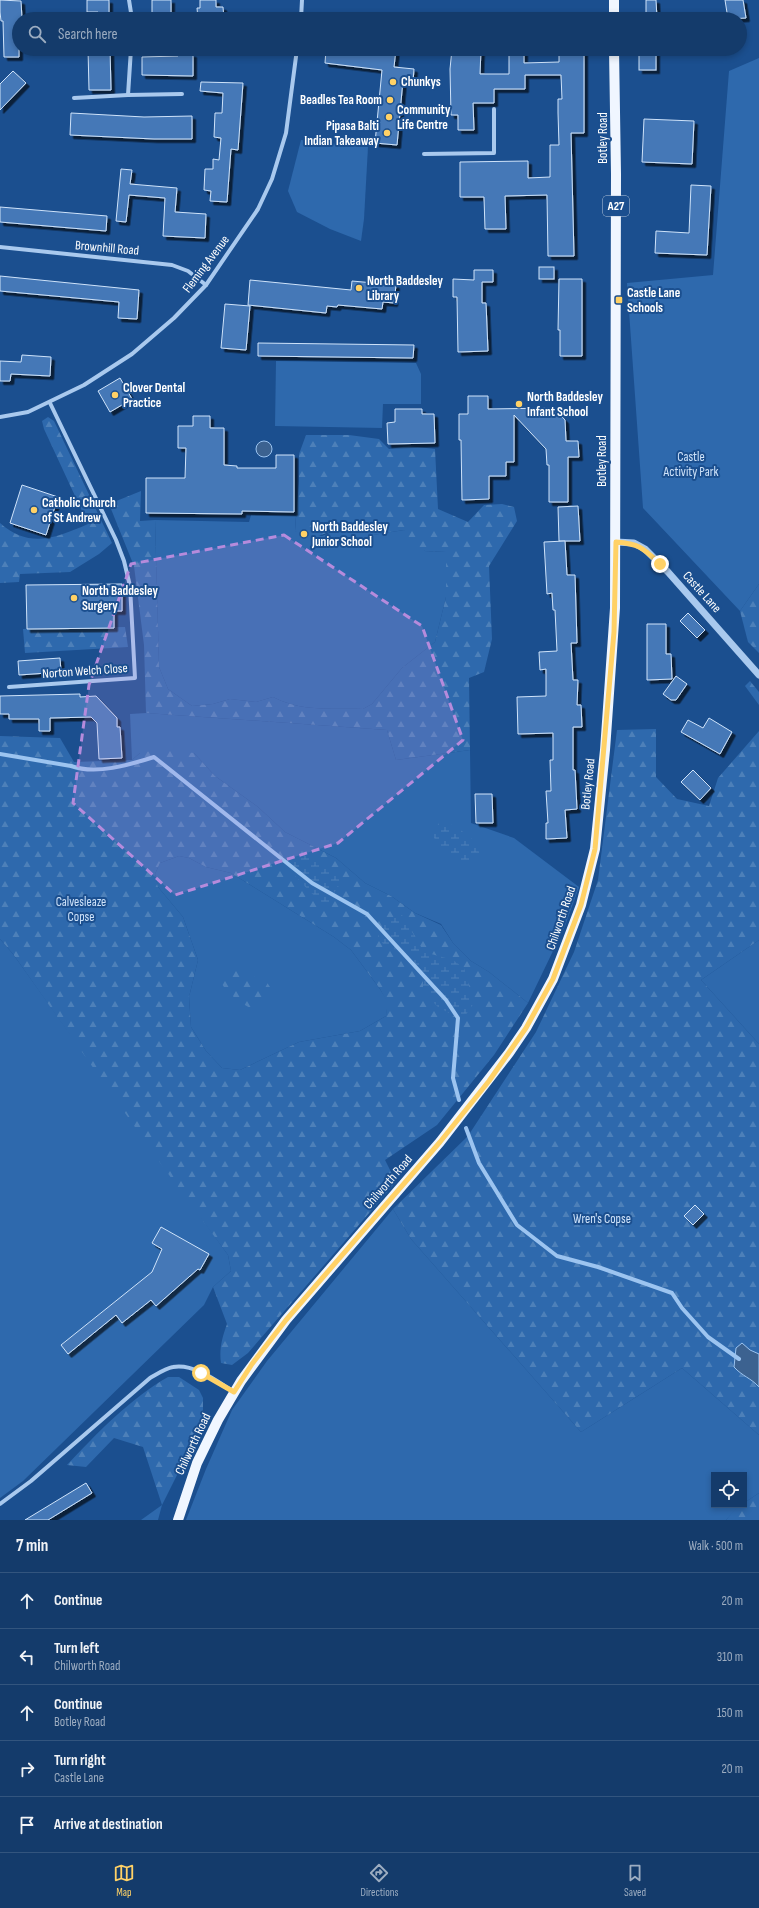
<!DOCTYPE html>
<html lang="en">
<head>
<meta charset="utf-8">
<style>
  :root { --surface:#143b6b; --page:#1d4271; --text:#f1f3f6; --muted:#9dadc1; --line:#33557e; --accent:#ffd166 }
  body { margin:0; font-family:"Sofia Sans Condensed",sans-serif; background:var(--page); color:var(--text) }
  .controls { position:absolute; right:12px; bottom:12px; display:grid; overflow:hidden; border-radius:0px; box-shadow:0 2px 6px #0003 }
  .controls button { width:36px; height:36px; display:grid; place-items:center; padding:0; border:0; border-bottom:1px solid var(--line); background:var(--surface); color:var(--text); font:20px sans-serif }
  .stop { position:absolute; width:12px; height:12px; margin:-9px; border:3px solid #ffd166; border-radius:50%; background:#fff }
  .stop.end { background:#ffd166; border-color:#fff; box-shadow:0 1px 4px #0008 }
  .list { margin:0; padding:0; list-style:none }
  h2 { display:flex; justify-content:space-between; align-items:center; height:52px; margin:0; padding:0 16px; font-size:17px }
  h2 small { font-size:13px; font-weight:400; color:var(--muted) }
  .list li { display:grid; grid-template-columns:26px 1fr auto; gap:12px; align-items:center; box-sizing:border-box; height:56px; padding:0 16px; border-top:1px solid var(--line) }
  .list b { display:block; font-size:15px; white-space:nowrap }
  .list p { margin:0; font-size:13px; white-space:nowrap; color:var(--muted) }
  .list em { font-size:13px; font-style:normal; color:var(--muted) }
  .icon { flex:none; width:22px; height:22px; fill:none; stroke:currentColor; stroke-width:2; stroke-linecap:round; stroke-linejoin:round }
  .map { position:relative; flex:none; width:759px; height:1520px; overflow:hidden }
  .search { position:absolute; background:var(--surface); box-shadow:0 2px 6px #0003; left:12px; right:12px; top:12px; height:44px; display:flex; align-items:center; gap:10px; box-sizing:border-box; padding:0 14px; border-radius:22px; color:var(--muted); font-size:15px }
  .sheet { height:332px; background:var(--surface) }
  nav { display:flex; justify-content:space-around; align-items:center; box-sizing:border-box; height:56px; border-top:1px solid var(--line); background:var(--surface); font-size:11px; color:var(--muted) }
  nav a { display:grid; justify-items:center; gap:2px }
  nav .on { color:var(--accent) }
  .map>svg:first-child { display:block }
  .green { fill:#2e69ad }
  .forest { fill:url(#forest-firs); fill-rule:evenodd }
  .wetland { fill:url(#wetland-marsh) }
  .water { fill:#3c6290; stroke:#9cc4f0 }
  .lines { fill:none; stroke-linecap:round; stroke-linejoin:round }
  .stream { stroke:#9cc4f0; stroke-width:4 }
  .building { fill:#4478b7; stroke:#cfe3fa; filter:url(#shadow) }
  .minor { stroke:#a9c9ee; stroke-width:4 }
  .tertiary { stroke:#a9c9ee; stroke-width:7 }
  .primary { stroke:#f0f6ff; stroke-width:10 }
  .route { stroke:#ffd166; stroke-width:5 }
  .marked { fill:#b68bdc; fill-opacity:0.2; stroke:#b68bdc; stroke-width:3; stroke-dasharray:8 5; stroke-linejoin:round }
  .poi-dot { fill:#ffd166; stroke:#1b4f8f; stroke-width:1.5 }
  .labels { text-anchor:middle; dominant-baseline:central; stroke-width:4; stroke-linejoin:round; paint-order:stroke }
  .shield { fill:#1b4f8f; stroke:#bbcadd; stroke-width:1 }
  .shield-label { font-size:12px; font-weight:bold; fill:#fff }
  .poi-label { font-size:13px; font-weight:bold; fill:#fff; stroke:#1b4f8f; text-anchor:start }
  .street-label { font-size:13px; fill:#fff; stroke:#1b4f8f }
  .park-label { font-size:13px; fill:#cfe3fa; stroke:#1b4f8f }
</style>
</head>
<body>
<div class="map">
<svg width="759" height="1520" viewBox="0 0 759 1520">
  <defs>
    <pattern id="forest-firs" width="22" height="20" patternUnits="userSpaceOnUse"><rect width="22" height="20" fill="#2e69ad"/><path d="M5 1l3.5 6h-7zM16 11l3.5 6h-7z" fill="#4d80b9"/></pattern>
    <pattern id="wetland-marsh" width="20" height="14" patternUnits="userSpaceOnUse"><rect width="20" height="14" fill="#2e69ad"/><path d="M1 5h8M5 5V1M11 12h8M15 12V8" fill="none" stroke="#4d80b9"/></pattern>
    <filter id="shadow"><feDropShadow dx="3.5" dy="3.5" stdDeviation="0" flood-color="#0009"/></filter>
  </defs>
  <rect width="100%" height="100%" fill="#1b4f8f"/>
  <g class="green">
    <polygon points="759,58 759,584 740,611 643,508 627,283 713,275 729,71"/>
    <polygon points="301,140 368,147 364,219 361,241 330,229 297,212 288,191"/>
    <polygon points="276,361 416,363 421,374 421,404 383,404 382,428 275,426"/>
    <path d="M 251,515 L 296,516 L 295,531 L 322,536 L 353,524 L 373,535 L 404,530 L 425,551 L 446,552 L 446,597 L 435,642 L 402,668 L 372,704 L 363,709 C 332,708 301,712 273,697 L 256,702 L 230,699 L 213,704 L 192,706 L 168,689 L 159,667 L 155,520 L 249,522 Z"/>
    <polygon points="146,713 387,730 396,760 470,750 471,823 514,838 579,887 565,926 528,1003 489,972 471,961 453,943 441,924 415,913 391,896 365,883 336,858 285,832 258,807 215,776 194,753 140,753 132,760 130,714"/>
    <polygon points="179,856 189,858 206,867 231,873 334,937 351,950 380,989 388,1002 386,1016 360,1031 299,1042 240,1070 222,1068 206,1051 191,1027 189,997 198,960 183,917 158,887 155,874 160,863"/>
    <polygon points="0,939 13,954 228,1255 231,1271 213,1287 204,1305 23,1481 0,1498"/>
    <polygon points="759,940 759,1044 701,980"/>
    <polygon points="393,1209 411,1239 581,1432 682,1368 759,1435 759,1493 744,1503 744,1475 714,1475 714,1505 740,1505 726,1520 186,1520 206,1469 232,1410 267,1361"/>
    <polygon points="162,1505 158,1520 141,1520"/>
  </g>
  <g class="forest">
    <path d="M 48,417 L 54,421 L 112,543 L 99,554 L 70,572 L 20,574 L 19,582 L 0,583 L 0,523 C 29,549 56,538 88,524 L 44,429 L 42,421 Z"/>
    <path d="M 306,435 L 349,435 L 379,439 L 389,449 L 409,446 L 435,449 L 438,509 L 468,522 L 484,505 L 502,504 L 514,507 L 517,521 L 489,566 L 492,639 L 484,672 L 469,678 L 470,750 L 396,760 L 387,730 L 146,713 L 144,645 L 134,566 L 109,504 L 141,491 L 140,521 L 155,520 L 159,667 L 168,689 L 192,706 L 213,704 L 230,699 L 256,702 L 273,697 C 301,712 332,708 363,709 L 372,704 L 402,668 L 435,642 L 446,597 L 446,552 L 425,551 L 409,544 L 404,530 L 373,535 L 353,524 L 309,539 L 295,531 L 299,481 L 299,454 Z"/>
    <polygon points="759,584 759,653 748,642 740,611"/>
    <polygon points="125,627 128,647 25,653 23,629"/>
    <polygon points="750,681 759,692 759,705 745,686"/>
    <polygon points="656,729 656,777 677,799 709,806 718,778 759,731 759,940 701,980 759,1044 759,1435 682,1368 581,1432 411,1239 393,1209 468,1136 536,1032 574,952 598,880 617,730"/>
    <path d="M 0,736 L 60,738 L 74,762 L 132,760 L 140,753 L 161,749 L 194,753 L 215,776 L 258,807 L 285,832 L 336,858 L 365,883 L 391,896 L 415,913 L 441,925 L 453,943 L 471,961 L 489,972 L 528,1003 L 494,1055 L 437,1125 L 385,1160 L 396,1182 L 248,1353 L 232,1365 L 221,1363 C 219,1349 222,1338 227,1324 L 213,1287 L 231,1271 L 228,1255 L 161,1164 L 13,954 L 0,939 ZM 179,856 L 189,858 L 206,867 L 231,873 L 334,937 L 351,950 L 380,989 L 387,1002 L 386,1016 L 360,1031 L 299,1042 L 240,1070 L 222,1068 L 206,1051 L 191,1027 L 189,997 L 198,960 L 183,917 L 158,887 L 155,874 L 160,863 Z"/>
    <path d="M 232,968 L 266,981 L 272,990 C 268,1002 261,1005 250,1008 C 236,1000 226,992 218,978 L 223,970 Z"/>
    <path d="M 168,1377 L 179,1377 L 199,1390 L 203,1398 L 203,1423 L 162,1505 L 143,1447 L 114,1438 L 86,1467 L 67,1465 C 96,1434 131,1398 168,1377 Z"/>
    <polygon points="759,1493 759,1520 726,1520 738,1506 744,1505 744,1503"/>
  </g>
  <g class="wetland">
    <path d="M 445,821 C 461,831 475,835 480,855 L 477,861 L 466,865 C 452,860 434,847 433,832 L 439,823 Z"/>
    <path d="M 291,853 C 309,855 325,862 340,872 L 341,880 L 329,903 L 324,904 C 315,897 307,889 299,880 C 294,874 288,872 283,865 Z"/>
    <path d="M 402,915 L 424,952 L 453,960 L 464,968 L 474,1003 L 465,1016 L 458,1018 L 438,1007 L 423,992 L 423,975 L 400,950 L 386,948 L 378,937 C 381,924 390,919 402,915 Z"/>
  </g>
  <g class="water">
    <circle cx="264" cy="449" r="8"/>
    <path d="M 742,1343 L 750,1350 L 759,1354 L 759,1387 C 751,1378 742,1376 734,1367 L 736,1348 Z"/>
  </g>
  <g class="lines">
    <g class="stream">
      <path d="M 0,754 L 71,766 C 96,775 129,765 154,757 L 312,883 L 367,914 L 446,1000 L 458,1018 L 453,1078 L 459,1100"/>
      <polyline points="466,1128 479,1163 517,1225 557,1256 598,1267 672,1293 682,1308 708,1337 739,1359"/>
    </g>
  </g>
  <g class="building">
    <polygon points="0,0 21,1 22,19 19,19 19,57 4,57 3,21 1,21 0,12"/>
    <polygon points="87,0 109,0 109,18 98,18 98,12 87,12"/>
    <rect x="152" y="0" width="19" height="19"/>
    <polygon points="200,0 216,0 216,7 223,7 224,19 198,19 197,8 200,8"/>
    <polygon points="646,0 656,0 657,19 646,19"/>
    <polygon points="725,0 743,0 746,18 728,19"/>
    <polygon points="88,49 110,49 111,90 89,90"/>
    <polygon points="326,49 396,49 394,67 414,69 413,82 403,80 397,145 375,143 382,70 325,63"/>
    <polygon points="452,49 481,49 480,74 509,74 509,49 524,49 524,63 559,62 559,52 566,52 566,49 584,49 584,133 571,133 574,256 548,256 547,195 505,196 506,229 485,229 484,197 460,197 460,162 528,161 528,178 550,177 550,145 559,145 558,113 558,99 562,99 561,75 525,75 525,89 494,89 494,103 473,103 474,130 458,130 458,115 451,115 450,69"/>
    <rect x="639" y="49" width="17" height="21"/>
    <polygon points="178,54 193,54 193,76 142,75 142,57 178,56"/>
    <polygon points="13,71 26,83 0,110 0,84"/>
    <polygon points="201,82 243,83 238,150 231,149 227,202 210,201 211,191 204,190 205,169 213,169 213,159 219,160 221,138 214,137 215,113 222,113 223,93 200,91"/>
    <polygon points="71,113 144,117 192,116 192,139 154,139 70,135"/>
    <polygon points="644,119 694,121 692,164 642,162"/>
    <polygon points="121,169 132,170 130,184 177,188 175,212 206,214 205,238 163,236 165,198 129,195 126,222 116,221"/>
    <polygon points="691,185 711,186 707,255 655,253 656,231 689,233"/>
    <polygon points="0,207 107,216 106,231 0,222"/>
    <rect x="539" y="267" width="15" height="12"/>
    <polygon points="474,270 493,270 493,282 482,282 482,303 486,303 488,351 458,352 457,297 453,297 453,279 474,280"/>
    <polygon points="0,276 139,290 137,319 118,318 119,302 0,291"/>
    <polygon points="559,279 582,279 582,356 560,356 560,330 558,330"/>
    <polygon points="250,280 351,290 352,281 396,285 394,303 383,302 382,309 338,305 337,307 327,306 326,313 248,305"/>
    <polygon points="225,304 250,306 246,350 221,348"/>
    <polygon points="258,343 414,345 413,358 258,356"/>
    <polygon points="22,355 51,357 50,376 11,374 10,381 0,381 0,361 21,362"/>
    <polygon points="120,378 132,399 110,412 98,391"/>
    <polygon points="468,396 488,396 488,409 554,408 565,420 566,441 578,441 579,457 568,457 568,502 549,502 549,465 547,465 546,449 514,415 514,462 506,462 506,476 489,476 489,499 462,500 461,440 459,440 459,414 468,414"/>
    <polygon points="395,409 422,409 422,414 434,414 435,443 388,444 387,423 395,422"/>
    <polygon points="193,416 210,416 210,428 224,428 224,465 237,466 237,468 276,468 276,455 294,455 294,512 242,511 242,514 146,513 146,478 185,478 186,448 178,448 178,426 193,426"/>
    <polygon points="22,485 58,497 46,535 10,523"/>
    <polygon points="578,506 580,541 559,541 558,507"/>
    <polygon points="565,541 567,575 575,575 577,643 571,643 573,680 578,680 577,705 581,705 582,727 573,727 573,770 575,770 577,809 565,810 567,838 546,839 546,823 548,823 546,791 551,791 550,760 553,760 553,733 518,734 517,697 546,696 546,669 540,670 539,652 557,651 555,610 553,610 552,593 547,594 544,542"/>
    <polygon points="122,584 122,611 114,611 114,628 27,629 26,585"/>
    <polygon points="688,613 705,630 697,638 680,621"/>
    <polygon points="647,624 666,624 666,654 671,654 672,679 647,680"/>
    <polygon points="60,658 61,672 19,675 18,661"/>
    <polygon points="676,676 687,684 676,700 671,700 663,694"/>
    <polygon points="80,694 80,697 96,696 117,718 117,727 120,727 122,758 99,759 97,723 91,717 50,718 50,731 39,731 39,719 9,719 9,714 0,714 0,696"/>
    <polygon points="709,718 732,732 720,754 681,732 688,720 703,728"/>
    <polygon points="693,770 711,788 700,800 681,782"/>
    <polygon points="475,794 492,794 493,823 476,823"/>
    <polygon points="695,1205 704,1214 693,1225 684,1216"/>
    <polygon points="161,1227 209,1254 200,1270 198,1269 156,1306 151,1300 122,1323 116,1315 68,1354 61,1345 152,1272 162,1249 152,1243"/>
    <polygon points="86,1483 92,1493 48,1520 25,1520"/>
  </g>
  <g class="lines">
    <g class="minor">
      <polyline points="129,0 132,19"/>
      <polyline points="301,19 302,0"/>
      <polyline points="128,95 131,49"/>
      <polyline points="74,98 128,95 182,94"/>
      <polyline points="424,154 494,153 494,109"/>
      <polyline points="0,247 172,265 188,271 206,285"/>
      <polyline points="0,417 28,412 84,385 132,354 174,318 206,285 258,209 272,179 286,133 297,49"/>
      <polyline points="9,687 135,678 130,586 124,561 116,540 50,403"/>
      <path d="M 0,1504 L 31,1481 L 150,1378 C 157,1374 166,1368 173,1367 C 194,1363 218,1382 234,1392"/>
    </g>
    <polyline class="tertiary" points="616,542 634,543 645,549 668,572 759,675"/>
    <g class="primary">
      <polyline points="614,19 614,0"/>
      <polyline points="178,1520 197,1463 218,1420 241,1381 286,1320 440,1142 509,1053 526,1028 553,979 581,905 595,849 605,750 615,608 616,174 614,49"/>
    </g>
  </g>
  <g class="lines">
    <path class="route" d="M 201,1373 L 234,1392 L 252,1364 L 286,1320 L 440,1142 L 489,1081 L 526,1028 L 553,979 L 581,905 L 595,849 L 614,632 L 616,542 C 640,544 643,548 660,564"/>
  </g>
  <path class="marked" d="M 284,535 L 422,626 L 463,740 L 338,843 L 175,895 L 73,803 L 89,685 L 131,564 Z"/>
  <g class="poi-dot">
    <circle cx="393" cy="82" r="4"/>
    <circle cx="390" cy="100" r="4"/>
    <circle cx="389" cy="117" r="4"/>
    <circle cx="387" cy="133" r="4"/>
    <circle cx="359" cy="288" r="4"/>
    <rect x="615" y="296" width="8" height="8" rx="2"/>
    <circle cx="115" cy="395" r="4"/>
    <circle cx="519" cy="404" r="4"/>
    <circle cx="34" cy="510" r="4"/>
    <circle cx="304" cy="534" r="4"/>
    <circle cx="74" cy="598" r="4"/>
  </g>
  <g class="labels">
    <rect class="shield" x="603" y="196" width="26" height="20" rx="3"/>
    <g class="shield-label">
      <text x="616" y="206">A27</text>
    </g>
    <g class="poi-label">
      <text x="401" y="82">Chunkys</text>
      <text x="382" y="100" text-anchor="end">Beadles Tea Room</text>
      <text x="397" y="110">Community<tspan x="397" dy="15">Life Centre</tspan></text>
      <text x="379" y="126" text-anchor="end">Pipasa Balti<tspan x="379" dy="15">Indian Takeaway</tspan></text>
      <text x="367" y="281">North Baddesley<tspan x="367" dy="15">Library</tspan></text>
      <text x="627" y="293">Castle Lane<tspan x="627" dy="15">Schools</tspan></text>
      <text x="123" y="388">Clover Dental<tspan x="123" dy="15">Practice</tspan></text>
      <text x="527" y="397">North Baddesley<tspan x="527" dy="15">Infant School</tspan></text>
      <text x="42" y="503">Catholic Church<tspan x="42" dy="15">of St Andrew</tspan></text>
      <text x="312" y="527">North Baddesley<tspan x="312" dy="15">Junior School</tspan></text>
      <text x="82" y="591">North Baddesley<tspan x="82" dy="15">Surgery</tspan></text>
    </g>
    <g class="street-label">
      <text transform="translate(603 138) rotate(-90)">Botley Road</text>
      <text transform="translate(107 248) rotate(5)">Brownhill Road</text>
      <text transform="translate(206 264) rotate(-53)">Fleming Avenue</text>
      <text transform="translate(602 461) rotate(-90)">Botley Road</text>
      <text transform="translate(702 592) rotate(48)">Castle Lane</text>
      <text transform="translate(85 671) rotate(-4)">Norton Welch Close</text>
      <text transform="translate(588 784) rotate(-84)">Botley Road</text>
      <text transform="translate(561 918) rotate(-71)">Chilworth Road</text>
      <text transform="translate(388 1182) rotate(-49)">Chilworth Road</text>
      <text transform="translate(193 1444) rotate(-65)">Chilworth Road</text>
    </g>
    <g class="park-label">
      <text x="691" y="457">Castle<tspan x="691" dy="15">Activity Park</tspan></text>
      <text x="81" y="902">Calvesleaze<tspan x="81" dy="15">Copse</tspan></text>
      <text x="602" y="1219">Wren's Copse</text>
    </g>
  </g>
</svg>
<div class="controls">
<button><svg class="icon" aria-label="locate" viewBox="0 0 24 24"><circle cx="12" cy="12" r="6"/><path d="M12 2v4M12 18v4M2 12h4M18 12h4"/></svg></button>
</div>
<div class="stop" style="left:201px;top:1373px"></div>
<div class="stop end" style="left:660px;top:564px"></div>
<div class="search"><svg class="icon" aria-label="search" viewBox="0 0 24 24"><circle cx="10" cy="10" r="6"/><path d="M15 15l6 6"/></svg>Search here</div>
</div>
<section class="sheet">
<h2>7 min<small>Walk · 500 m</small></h2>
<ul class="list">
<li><svg class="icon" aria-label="ahead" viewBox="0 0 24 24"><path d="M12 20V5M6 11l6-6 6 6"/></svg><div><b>Continue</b></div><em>20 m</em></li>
<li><svg class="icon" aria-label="left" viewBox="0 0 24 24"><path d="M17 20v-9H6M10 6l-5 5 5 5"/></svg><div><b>Turn left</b><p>Chilworth Road</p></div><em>310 m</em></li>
<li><svg class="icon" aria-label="ahead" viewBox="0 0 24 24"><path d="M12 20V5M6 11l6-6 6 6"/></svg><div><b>Continue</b><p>Botley Road</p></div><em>150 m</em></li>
<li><svg class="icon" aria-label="right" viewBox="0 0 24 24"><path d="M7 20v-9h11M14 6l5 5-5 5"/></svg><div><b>Turn right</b><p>Castle Lane</p></div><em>20 m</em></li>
<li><svg class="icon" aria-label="arrive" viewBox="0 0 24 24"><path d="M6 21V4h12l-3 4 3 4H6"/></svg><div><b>Arrive at destination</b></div></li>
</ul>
</section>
<nav>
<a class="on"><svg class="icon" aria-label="map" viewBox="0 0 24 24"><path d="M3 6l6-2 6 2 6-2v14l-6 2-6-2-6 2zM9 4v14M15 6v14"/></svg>Map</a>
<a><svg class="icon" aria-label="directions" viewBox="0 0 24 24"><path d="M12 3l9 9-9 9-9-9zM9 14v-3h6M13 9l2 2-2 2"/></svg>Directions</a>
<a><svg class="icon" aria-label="saved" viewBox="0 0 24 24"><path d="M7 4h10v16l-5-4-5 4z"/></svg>Saved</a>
</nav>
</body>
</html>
